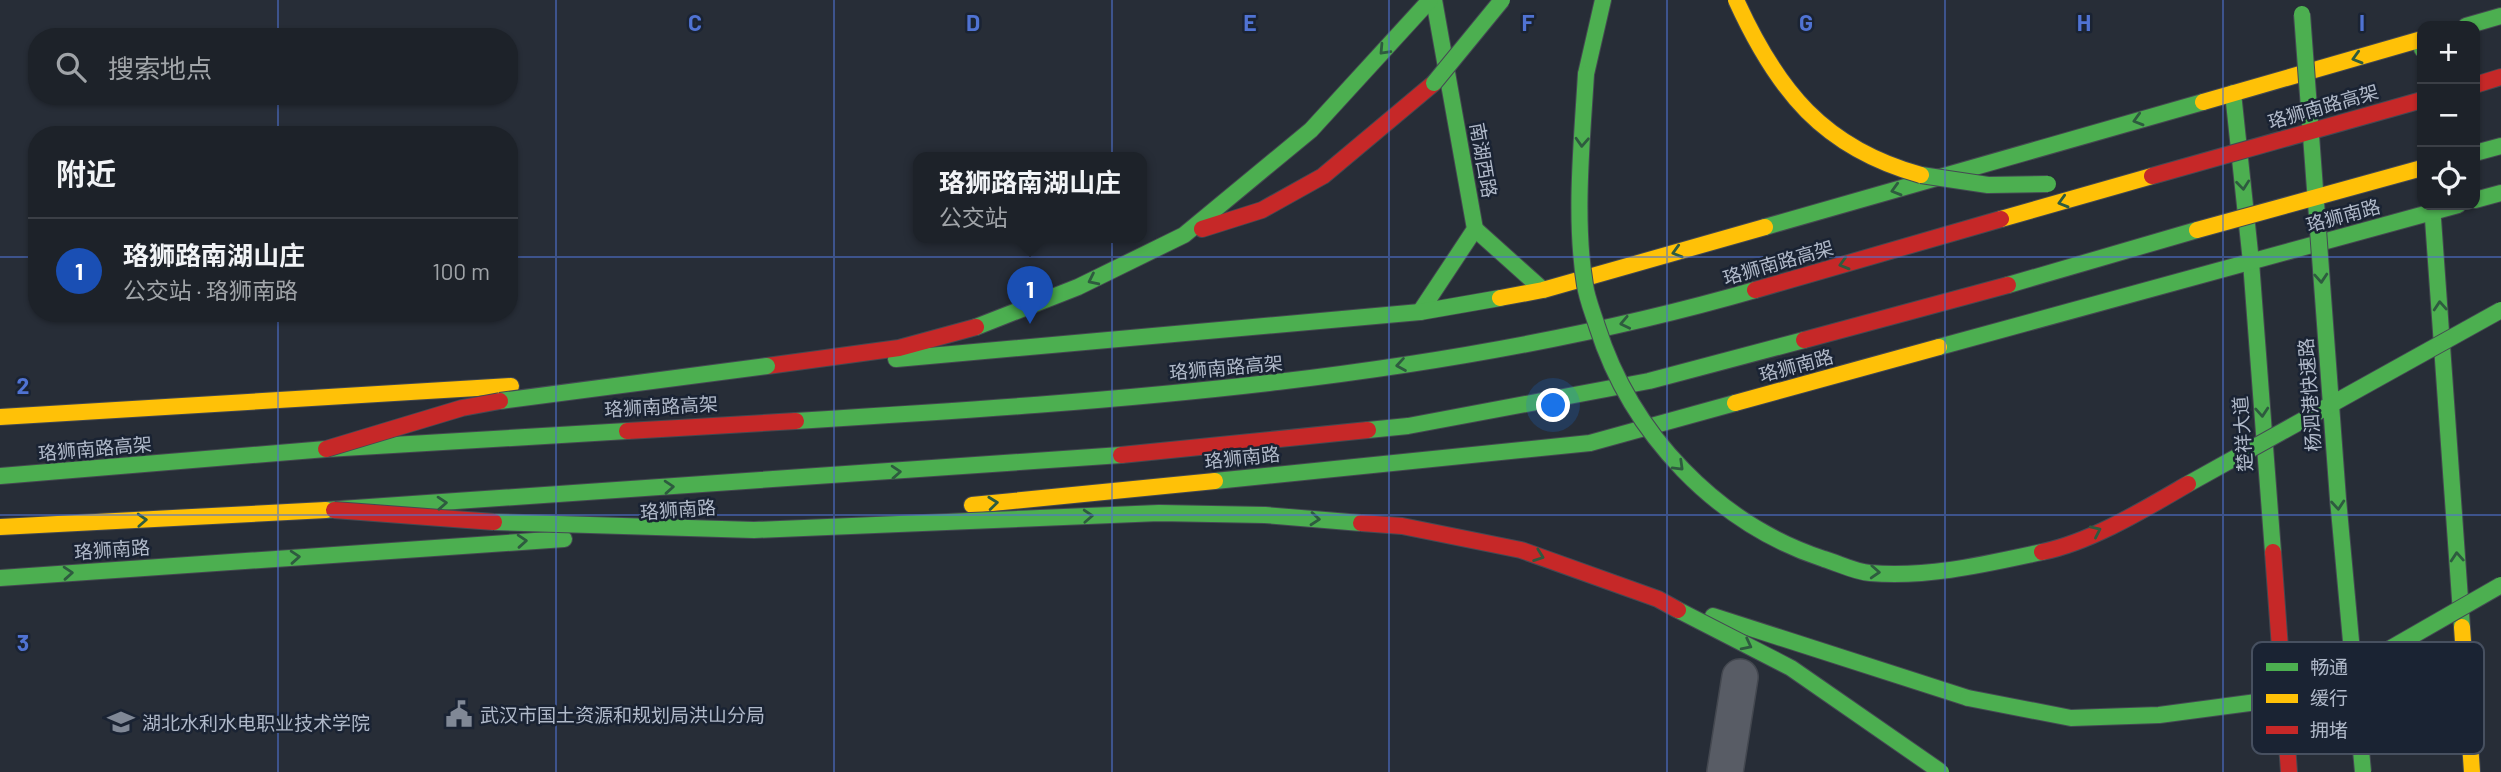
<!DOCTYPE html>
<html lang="zh">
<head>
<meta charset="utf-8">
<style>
  :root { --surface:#1d2229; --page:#2a2f35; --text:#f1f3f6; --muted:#a0a4a8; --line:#3b3f46; --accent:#db2777 }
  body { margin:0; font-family:Barlow,"Noto Sans SC",sans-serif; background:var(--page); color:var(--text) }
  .controls { position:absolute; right:21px; top:21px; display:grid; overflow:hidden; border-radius:14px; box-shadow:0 2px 5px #0004 }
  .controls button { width:63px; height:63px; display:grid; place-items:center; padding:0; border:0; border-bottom:2px solid var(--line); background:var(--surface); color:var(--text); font:35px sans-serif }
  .you { position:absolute; left:1554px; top:406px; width:24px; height:24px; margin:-18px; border:5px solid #fff; border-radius:50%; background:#1a73e8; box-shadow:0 0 0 10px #1a73e833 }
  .badge { display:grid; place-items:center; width:46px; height:46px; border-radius:50%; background:var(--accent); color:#fff; font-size:23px; font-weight:700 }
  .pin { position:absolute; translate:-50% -58px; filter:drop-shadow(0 2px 4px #0008) }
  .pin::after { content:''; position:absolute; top:37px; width:24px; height:21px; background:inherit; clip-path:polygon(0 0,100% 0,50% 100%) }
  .popup { position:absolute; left:913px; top:152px; width:234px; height:91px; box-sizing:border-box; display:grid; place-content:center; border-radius:14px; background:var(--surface); filter:drop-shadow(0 2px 5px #0005); font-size:23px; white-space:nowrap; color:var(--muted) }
  .popup b { font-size:26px; color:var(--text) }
  .popup::after { content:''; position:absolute; left:50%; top:100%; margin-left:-14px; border:14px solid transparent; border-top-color:var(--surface) }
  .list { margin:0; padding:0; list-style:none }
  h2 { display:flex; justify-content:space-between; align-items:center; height:91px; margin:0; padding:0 28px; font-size:30px }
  h2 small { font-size:23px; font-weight:400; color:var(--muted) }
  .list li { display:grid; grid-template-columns:46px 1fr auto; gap:21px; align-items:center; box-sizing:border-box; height:105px; padding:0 28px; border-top:2px solid var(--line) }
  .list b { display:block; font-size:26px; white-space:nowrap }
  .list p { margin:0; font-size:23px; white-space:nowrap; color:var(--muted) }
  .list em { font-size:23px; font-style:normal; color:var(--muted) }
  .icon { flex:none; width:38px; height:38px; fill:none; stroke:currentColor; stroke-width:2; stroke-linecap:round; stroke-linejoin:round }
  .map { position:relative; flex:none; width:2501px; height:772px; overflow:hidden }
  .search { position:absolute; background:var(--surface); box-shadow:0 2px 5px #0004; left:28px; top:28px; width:490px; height:77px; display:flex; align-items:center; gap:18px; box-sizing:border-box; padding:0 24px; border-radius:28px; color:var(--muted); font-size:26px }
  .panel { position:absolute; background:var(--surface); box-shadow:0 2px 5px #0004; left:28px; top:126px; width:490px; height:196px; border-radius:28px }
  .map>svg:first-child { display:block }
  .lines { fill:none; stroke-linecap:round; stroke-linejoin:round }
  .street-casing { stroke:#444850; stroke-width:38 }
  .fast-casing { stroke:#444850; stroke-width:18 }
  .slow-casing { stroke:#444850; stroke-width:18 }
  .jam-casing { stroke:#444850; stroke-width:18 }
  .street { stroke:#585c65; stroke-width:35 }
  .fast { stroke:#4caf50; stroke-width:16 }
  .slow { stroke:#ffc107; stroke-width:16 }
  .jam { stroke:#c62828; stroke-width:16 }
  .fast-bridge-casing { stroke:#444953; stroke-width:18; stroke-linecap:butt }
  .slow-bridge-casing { stroke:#444953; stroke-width:18; stroke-linecap:butt }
  .jam-bridge-casing { stroke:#444953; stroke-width:18; stroke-linecap:butt }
  .fast-bridge { stroke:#4caf50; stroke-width:16 }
  .slow-bridge { stroke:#ffc107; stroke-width:16 }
  .jam-bridge { stroke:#c62828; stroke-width:16 }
  .oneway { stroke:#2e5b3f }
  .grid { fill:none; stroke:#5073d3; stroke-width:2; stroke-opacity:0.55 }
  .labels { text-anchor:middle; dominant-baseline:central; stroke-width:5; stroke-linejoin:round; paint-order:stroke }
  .street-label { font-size:19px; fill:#b0b9c9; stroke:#1a2333 }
  .poi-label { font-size:19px; fill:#b0b9c9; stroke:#1a2333; text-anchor:start }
  .key { fill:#1a2333; stroke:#475060; stroke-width:2 }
  .key-label { font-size:19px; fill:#b0b9c9 }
  .grid-label { font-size:23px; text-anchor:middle; font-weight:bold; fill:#5073d3; stroke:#1a2333; stroke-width:5; stroke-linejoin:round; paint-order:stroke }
</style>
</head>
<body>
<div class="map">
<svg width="2501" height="772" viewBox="0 0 2501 772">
  <rect width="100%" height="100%" fill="#272d37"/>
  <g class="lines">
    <defs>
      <polyline id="street" points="1725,772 1740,677"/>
      <g id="fast">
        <polyline points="2466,26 2501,16"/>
        <polyline points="2422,39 2422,49"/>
        <polyline points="1586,74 1603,0"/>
        <polyline points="2233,93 2251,262 2273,552"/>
        <polyline points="2475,153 2501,146"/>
        <polyline points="2475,200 2501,193"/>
        <polyline points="2432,205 2462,627"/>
        <polyline points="1765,227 2203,102"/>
        <polyline points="1475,229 1543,290"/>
        <polyline points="2008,285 2197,230"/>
        <polyline points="1420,312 1475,229 1434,0"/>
        <polyline points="976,327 1078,287 1184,235 1311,130 1430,0"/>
        <polyline points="1939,347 2458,205"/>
        <polyline points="896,359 1420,312 1500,298"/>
        <path d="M 796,421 C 1118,401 1443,380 1755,290"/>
        <polyline points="1368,430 1408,426 1649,381 1804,340"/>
        <polyline points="0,476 326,449 627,431"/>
        <polyline points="1215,481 1590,443 1735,403"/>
        <polyline points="326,510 1121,455"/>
        <polyline points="0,578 564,539"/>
        <polyline points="1713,616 1968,698"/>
      </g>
      <g id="slow">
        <polyline points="2203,102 2422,39"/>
        <polyline points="2001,219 2152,176"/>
        <polyline points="1500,298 1543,290 1765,227"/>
        <polyline points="1735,403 1939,347"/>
        <polyline points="0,417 511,386"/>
        <polyline points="972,505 1215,481"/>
        <polyline points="0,527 326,510"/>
        <polyline points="2462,627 2472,772"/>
      </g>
      <g id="jam">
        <polyline points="2475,85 2501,77"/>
        <polyline points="1202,229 1262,210 1323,176 1434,83"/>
        <polyline points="1755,290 2001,219"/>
        <polyline points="1804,340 2008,285"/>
        <polyline points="767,366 899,348 976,327"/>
        <polyline points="627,431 796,421"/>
        <polyline points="1121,455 1368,430"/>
        <polyline points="2273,552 2289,772"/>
      </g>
    </defs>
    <use href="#street" class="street-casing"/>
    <use href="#fast" class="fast-casing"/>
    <use href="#slow" class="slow-casing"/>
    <use href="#jam" class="jam-casing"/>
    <use href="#street" class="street"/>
    <use href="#fast" class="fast"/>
    <use href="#slow" class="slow"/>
    <use href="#jam" class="jam"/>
    <defs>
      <g id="fast-bridge">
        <polyline points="2302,14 2338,499 2363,772"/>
        <path d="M 1586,74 C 1582,141 1574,219 1585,285 C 1587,299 1593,313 1597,326 C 1631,434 1717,524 1824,559 C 1838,563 1855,572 1870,573 C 1928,578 1986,564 2042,552"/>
        <polyline points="1434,83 1502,0"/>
        <polyline points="1921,175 1988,185 2048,184"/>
        <polyline points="500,401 767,366"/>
        <polyline points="2188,484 2501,310"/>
        <polyline points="494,522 754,530 1159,513 1265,515 1361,523"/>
        <polyline points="1678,610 1791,668 1941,772"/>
        <polyline points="1968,698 2071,718 2159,715 2257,702 2386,651 2501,585"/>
      </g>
      <g id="slow-bridge">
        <path d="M 1736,0 C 1777,90 1823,148 1921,175"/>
        <polyline points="2197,230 2422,168"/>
      </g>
      <g id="jam-bridge">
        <polyline points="2152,176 2422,100"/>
        <polyline points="326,449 462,408 500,401"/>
        <polyline points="334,510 494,522"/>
        <polyline points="1361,523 1402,526 1521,550 1658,599 1678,610"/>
        <path d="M 2042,552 C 2091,542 2145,509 2188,484"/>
      </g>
    </defs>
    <use href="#fast-bridge" class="fast-bridge-casing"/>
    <use href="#slow-bridge" class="slow-bridge-casing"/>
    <use href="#jam-bridge" class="jam-bridge-casing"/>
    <use href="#fast-bridge" class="fast-bridge"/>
    <use href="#slow-bridge" class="slow-bridge"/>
    <use href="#jam-bridge" class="jam-bridge"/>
  </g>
  <defs><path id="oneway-chevron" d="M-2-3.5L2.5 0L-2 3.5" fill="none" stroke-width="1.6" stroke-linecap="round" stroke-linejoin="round" transform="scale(1.75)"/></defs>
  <g class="oneway">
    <use href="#oneway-chevron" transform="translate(1384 50) rotate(133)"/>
    <use href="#oneway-chevron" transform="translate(2357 58) rotate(164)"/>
    <use href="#oneway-chevron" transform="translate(2138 120) rotate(164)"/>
    <use href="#oneway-chevron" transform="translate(1582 142) rotate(93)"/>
    <use href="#oneway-chevron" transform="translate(2243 185) rotate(84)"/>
    <use href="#oneway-chevron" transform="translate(1896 190) rotate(164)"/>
    <use href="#oneway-chevron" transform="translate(2063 202) rotate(164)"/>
    <use href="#oneway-chevron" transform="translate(1677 252) rotate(164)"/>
    <use href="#oneway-chevron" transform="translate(1844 264) rotate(164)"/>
    <use href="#oneway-chevron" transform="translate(2321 278) rotate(86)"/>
    <use href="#oneway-chevron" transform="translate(1093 280) rotate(154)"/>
    <use href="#oneway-chevron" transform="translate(2440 306) rotate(-94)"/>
    <use href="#oneway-chevron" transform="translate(1625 323) rotate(168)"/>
    <use href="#oneway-chevron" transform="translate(1401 365) rotate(171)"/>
    <use href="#oneway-chevron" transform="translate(2262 412) rotate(86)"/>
    <use href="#oneway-chevron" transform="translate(1679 466) rotate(44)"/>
    <use href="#oneway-chevron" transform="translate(896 472) rotate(-4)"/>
    <use href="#oneway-chevron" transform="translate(669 487) rotate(-4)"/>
    <use href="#oneway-chevron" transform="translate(442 503) rotate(-4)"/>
    <use href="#oneway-chevron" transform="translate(993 503) rotate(-6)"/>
    <use href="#oneway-chevron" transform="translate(2338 505) rotate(85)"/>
    <use href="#oneway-chevron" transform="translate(1088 516) rotate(-3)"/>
    <use href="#oneway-chevron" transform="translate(1315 519) rotate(5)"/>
    <use href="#oneway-chevron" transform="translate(142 520) rotate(-3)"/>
    <use href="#oneway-chevron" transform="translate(2096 531) rotate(-25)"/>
    <use href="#oneway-chevron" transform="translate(522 541) rotate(-4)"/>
    <use href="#oneway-chevron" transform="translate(1539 556) rotate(20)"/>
    <use href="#oneway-chevron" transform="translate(295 557) rotate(-4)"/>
    <use href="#oneway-chevron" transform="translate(2457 557) rotate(-94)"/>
    <use href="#oneway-chevron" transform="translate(1875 572) rotate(3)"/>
    <use href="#oneway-chevron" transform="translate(68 573) rotate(-4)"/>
    <use href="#oneway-chevron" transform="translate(1747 645) rotate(27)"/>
  </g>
  <path class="grid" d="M 278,0 L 278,37M 556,0 L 556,772M 834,0 L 834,772M 1112,0 L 1112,772M 1389,0 L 1389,772M 1667,0 L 1667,772M 1945,0 L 1945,772M 2223,0 L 2223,772M 278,96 L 278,135M 0,257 L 37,257M 509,257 L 2501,257M 278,313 L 278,772M 0,515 L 2501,515"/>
  <defs>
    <symbol id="civic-bare" viewBox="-9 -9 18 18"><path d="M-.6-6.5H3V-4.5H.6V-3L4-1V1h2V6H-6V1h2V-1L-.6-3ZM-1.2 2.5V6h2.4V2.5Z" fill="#808896" stroke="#1a2333" stroke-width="2.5" paint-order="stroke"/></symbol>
    <symbol id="university-bare" viewBox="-9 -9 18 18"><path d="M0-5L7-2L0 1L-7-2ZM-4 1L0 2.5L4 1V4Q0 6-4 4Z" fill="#808896" stroke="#1a2333" stroke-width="2.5" paint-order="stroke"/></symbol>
  </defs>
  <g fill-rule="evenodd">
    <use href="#civic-bare" x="440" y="695" width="38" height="38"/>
    <use href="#university-bare" x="102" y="703" width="38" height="38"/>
  </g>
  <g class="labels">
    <g class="street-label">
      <text transform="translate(2323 106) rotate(-16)">珞狮南路高架</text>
      <text transform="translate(1484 160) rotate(80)">南湖西路</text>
      <text transform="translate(2343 215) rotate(-15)">珞狮南路</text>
      <text transform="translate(1778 262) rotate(-16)">珞狮南路高架</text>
      <text transform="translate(1796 365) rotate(-15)">珞狮南路</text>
      <text transform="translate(1226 367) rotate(-5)">珞狮南路高架</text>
      <text transform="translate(2309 395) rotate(-94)">杨泗港快速路</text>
      <text transform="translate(661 406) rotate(-3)">珞狮南路高架</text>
      <text transform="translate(2242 434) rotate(-94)">楚祥大道</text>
      <text transform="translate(95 448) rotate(-5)">珞狮南路高架</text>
      <text transform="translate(1242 457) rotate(-6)">珞狮南路</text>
      <text transform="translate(678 509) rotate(-4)">珞狮南路</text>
      <text transform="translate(112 549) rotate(-4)">珞狮南路</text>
    </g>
    <g class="poi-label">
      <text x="480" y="714">武汉市国土资源和规划局洪山分局</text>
      <text x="142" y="722">湖北水利水电职业技术学院</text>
    </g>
  </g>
  <rect x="2252" y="642" width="232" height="112" rx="10" class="key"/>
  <rect x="2266" y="663" width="32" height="8" fill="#4caf50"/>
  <rect x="2266" y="694" width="32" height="9" fill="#ffc107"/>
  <rect x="2266" y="726" width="32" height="8" fill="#c62828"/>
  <g class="key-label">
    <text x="2310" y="674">畅通</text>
    <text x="2310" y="705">缓行</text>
    <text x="2310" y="737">拥堵</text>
  </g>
  <g class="grid-label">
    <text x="695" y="31">C</text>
    <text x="973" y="31">D</text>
    <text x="1250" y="31">E</text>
    <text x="1528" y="31">F</text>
    <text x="1806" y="31">G</text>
    <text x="2084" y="31">H</text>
    <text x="2362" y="31">I</text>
    <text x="23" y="394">2</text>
    <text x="23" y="651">3</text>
  </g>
</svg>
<div class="controls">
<button>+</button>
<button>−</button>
<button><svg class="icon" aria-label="locate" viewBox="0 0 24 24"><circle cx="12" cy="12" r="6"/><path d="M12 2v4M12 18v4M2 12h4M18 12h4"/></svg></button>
</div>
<div class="you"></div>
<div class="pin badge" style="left:1030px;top:324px;background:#1a4fb4">1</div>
<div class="popup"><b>珞狮路南湖山庄</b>公交站</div>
<div class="search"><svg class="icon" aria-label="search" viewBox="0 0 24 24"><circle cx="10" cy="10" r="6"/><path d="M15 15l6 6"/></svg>搜索地点</div>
<section class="panel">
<h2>附近<small></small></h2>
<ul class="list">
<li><span class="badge" style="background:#1a4fb4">1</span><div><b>珞狮路南湖山庄</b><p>公交站 · 珞狮南路</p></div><em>100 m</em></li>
</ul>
</section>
</div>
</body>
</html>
